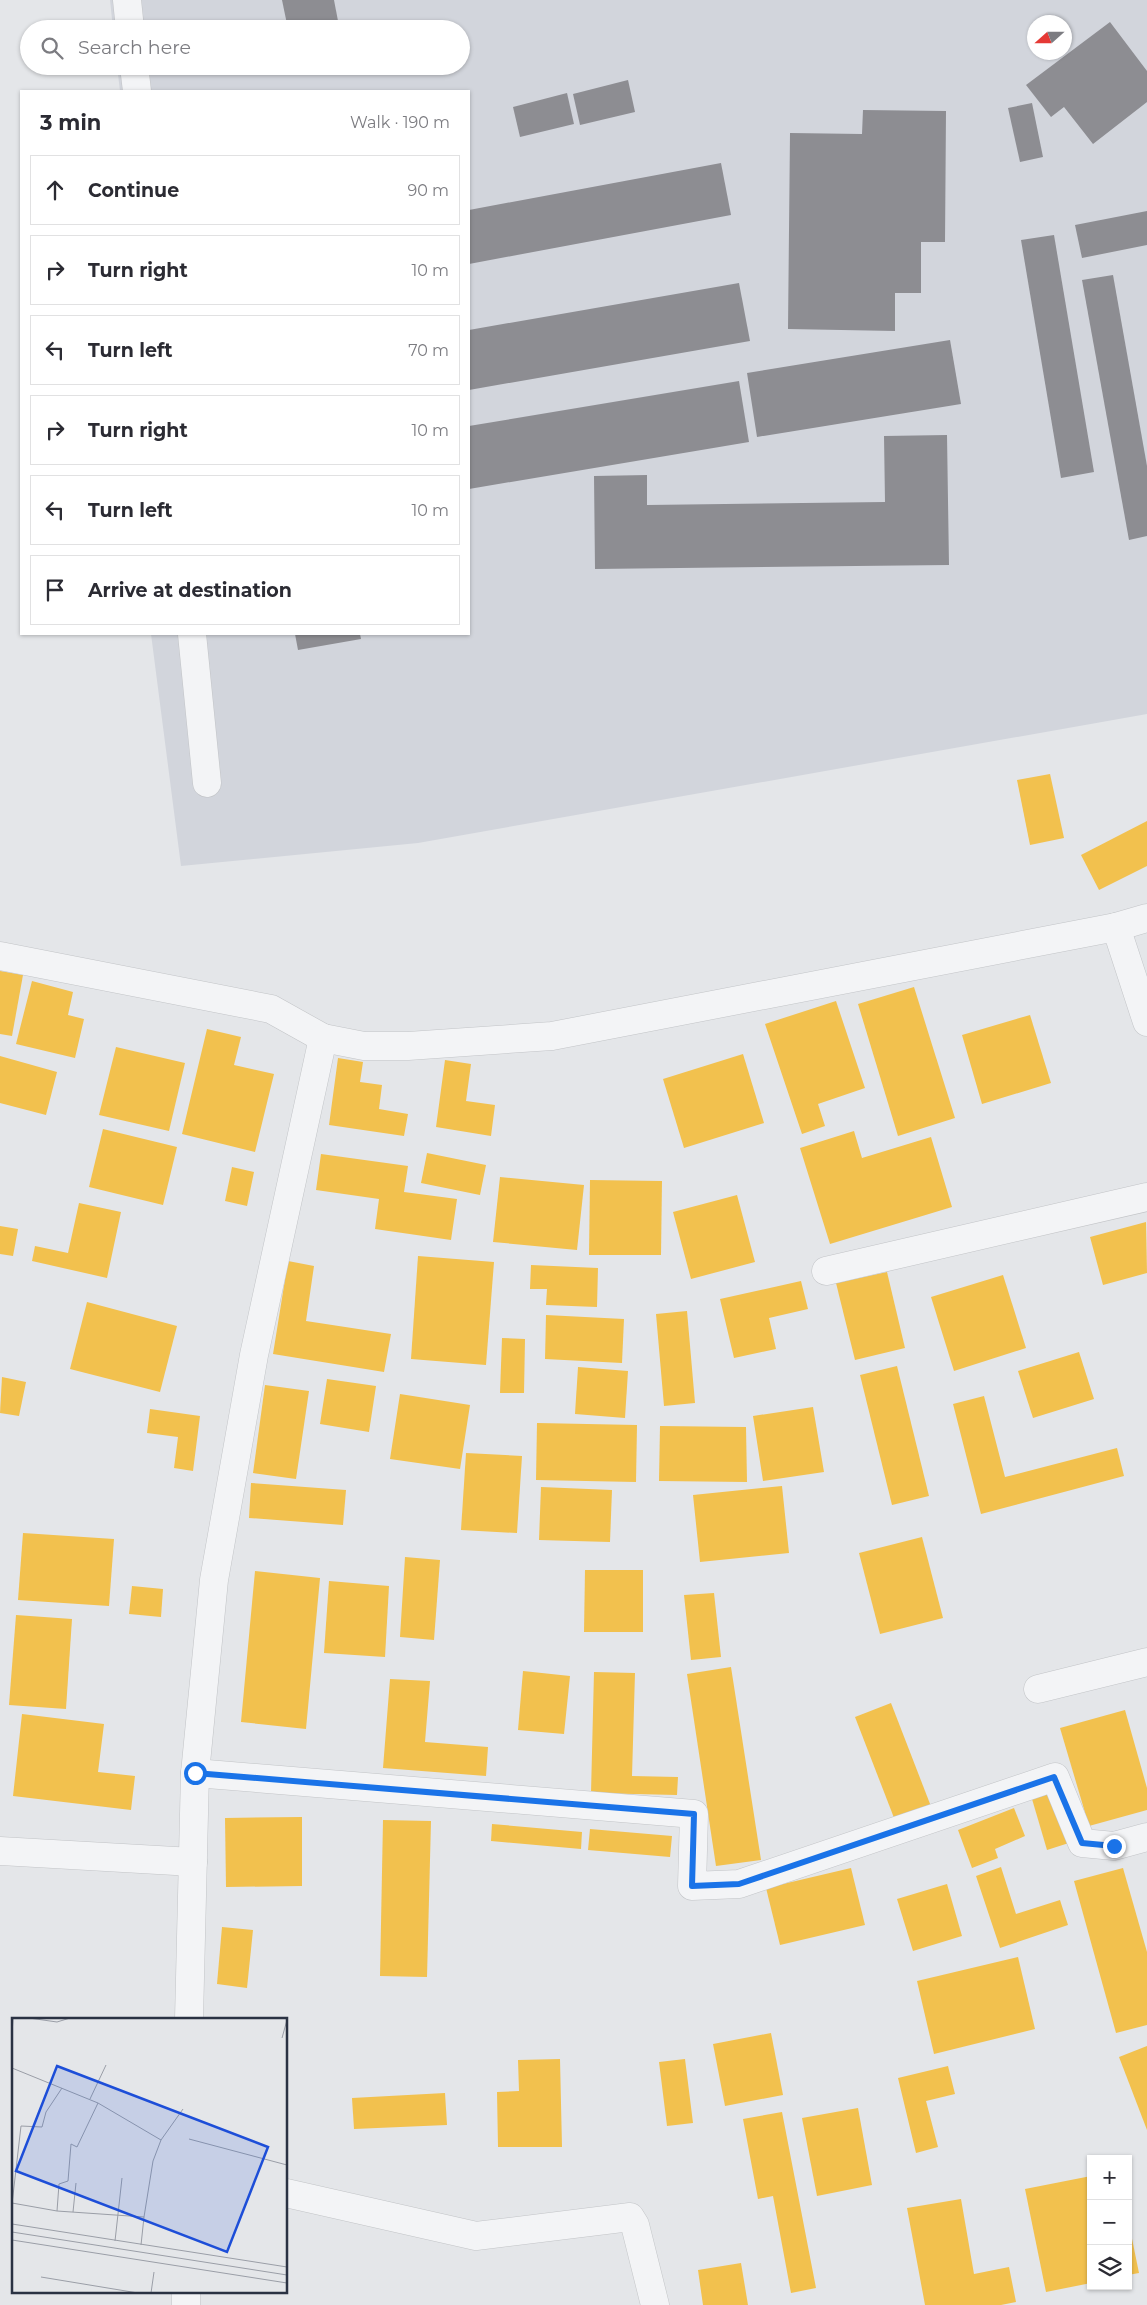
<!DOCTYPE html>
<html lang="en">
<head>
<meta charset="utf-8">
<style>
  :root { --surface:#fff; --page:#f7f7f7; --text:#2b2b33; --muted:#7c7c81; --line:#e1e1e2 }
  body { margin:0; font-family:Montserrat,sans-serif; background:var(--page); color:var(--text) }
  .controls { position:absolute; right:15px; bottom:15px; display:grid; overflow:hidden; border-radius:0px; box-shadow:0 1px 4px #0004 }
  .controls button { width:45px; height:45px; display:grid; place-items:center; padding:0; border:0; border-bottom:1px solid var(--line); background:var(--surface); color:var(--text); font:25px sans-serif }
  .compass { position:absolute; left:1027px; top:15px; width:45px; height:45px; border-radius:50%; background:var(--surface); box-shadow:0 1px 4px #0004; rotate:249deg }
  .stop { position:absolute; width:15px; height:15px; margin:-11px; border:4px solid #1a73e8; border-radius:50%; background:#fff }
  .stop.end { background:#1a73e8; border-color:#fff; box-shadow:0 1px 5px #0008 }
  .list { margin:0; padding:0; list-style:none }
  h2 { display:flex; justify-content:space-between; align-items:center; height:65px; margin:0; padding:0 20px; font-size:21px }
  h2 small { font-size:16px; font-weight:400; color:var(--muted) }
  .list li { display:grid; grid-template-columns:32px 1fr auto; gap:15px; align-items:center; box-sizing:border-box; height:70px; margin:0 10px 10px; padding:0 10px; border:1px solid var(--line); border-radius:0px }
  .list b { display:block; font-size:19px; white-space:nowrap }
  .list em { font-size:16px; font-style:normal; color:var(--muted) }
  .icon { flex:none; width:28px; height:28px; fill:none; stroke:currentColor; stroke-width:2; stroke-linecap:round; stroke-linejoin:round }
  .map { position:relative; flex:none; width:1147px; height:2305px; overflow:hidden }
  .search { position:absolute; background:var(--surface); box-shadow:0 1px 4px #0004; left:20px; top:20px; width:450px; height:55px; display:flex; align-items:center; gap:12px; box-sizing:border-box; padding:0 18px; border-radius:28px; color:var(--muted); font-size:19px }
  .panel { position:absolute; background:var(--surface); box-shadow:0 1px 4px #0004; left:20px; top:90px; width:450px; height:545px; border-radius:0px }
  .map>svg:first-child { display:block }
  .built { fill:#d2d5dc; fill-rule:evenodd }
  .homes { fill:#f2c14e }
  .industry { fill:#8d8d92 }
  .lines { fill:none; stroke-linecap:round; stroke-linejoin:round }
  .minor-casing { stroke:#c2c4c7; stroke-width:29 }
  .minor { stroke:#f3f4f6; stroke-width:28 }
  .route { stroke:#1a73e8; stroke-width:6 }
  .inset-road { fill:none; stroke:#9a9ea7; stroke-width:1 }
  .view { fill:#1d4ed8; fill-opacity:0.15; stroke:#1d4ed8; stroke-width:2.5 }
  .inset-edge { fill:none; stroke:#2a3243; stroke-width:2.5 }
</style>
</head>
<body>
<div class="map">
<svg width="1147" height="2305" viewBox="0 0 1147 2305">
  <rect width="100%" height="100%" fill="#e4e6e9"/>
  <path class="built" d="M 110,0 L 1147,0 L 1147,714 L 418,843 L 181,866 L 151,634 L 469,634 L 469,91 L 120,91 L 117,66 L 461,66 L 461,29 L 113,29 ZM 1034,22 L 1064,22 L 1064,52 L 1034,52 Z"/>
  <g class="homes">
    <polygon points="1050,774 1064,838 1030,845 1017,780"/>
    <polygon points="1147,821 1147,866 1099,890 1081,855"/>
    <polygon points="0,971 23,975 12,1036 0,1034"/>
    <polygon points="32,981 73,992 68,1015 84,1019 75,1058 16,1044"/>
    <polygon points="914,987 955,1118 898,1136 858,1004"/>
    <polygon points="836,1001 865,1088 818,1104 825,1126 802,1134 765,1024"/>
    <polygon points="1030,1015 1051,1083 982,1104 962,1035"/>
    <polygon points="207,1029 241,1037 234,1065 274,1074 255,1152 182,1134"/>
    <polygon points="116,1047 185,1063 169,1131 99,1115"/>
    <polygon points="743,1054 764,1123 684,1148 663,1079"/>
    <polygon points="0,1056 57,1072 46,1115 0,1103"/>
    <polygon points="338,1058 363,1062 360,1082 382,1085 379,1109 408,1114 404,1136 329,1125"/>
    <polygon points="445,1060 471,1064 466,1101 495,1105 491,1136 436,1127"/>
    <polygon points="103,1129 177,1147 163,1205 89,1187"/>
    <polygon points="854,1131 862,1158 931,1137 952,1207 830,1244 800,1148"/>
    <polygon points="427,1153 486,1165 480,1195 421,1183"/>
    <polygon points="321,1154 408,1166 404,1192 457,1199 451,1240 375,1229 379,1199 316,1190"/>
    <polygon points="232,1167 254,1172 247,1206 225,1201"/>
    <polygon points="500,1177 584,1185 577,1250 493,1242"/>
    <polygon points="590,1180 662,1181 661,1255 589,1255"/>
    <polygon points="737,1195 755,1262 691,1279 673,1212"/>
    <polygon points="79,1203 121,1212 107,1278 32,1261 35,1246 68,1253"/>
    <polygon points="1146,1222 1147,1273 1103,1285 1090,1237"/>
    <polygon points="0,1226 18,1229 13,1256 0,1254"/>
    <polygon points="418,1256 494,1262 486,1365 411,1359"/>
    <polygon points="288,1261 314,1266 306,1321 391,1334 384,1372 273,1354"/>
    <polygon points="531,1265 598,1268 597,1307 546,1305 547,1289 530,1289"/>
    <polygon points="887,1272 905,1348 855,1360 836,1283"/>
    <polygon points="1003,1275 1026,1348 954,1371 931,1297"/>
    <polygon points="801,1281 808,1309 769,1318 776,1349 734,1358 720,1299"/>
    <polygon points="87,1302 177,1326 160,1392 70,1369"/>
    <polygon points="687,1311 695,1403 664,1406 656,1314"/>
    <polygon points="546,1315 624,1319 622,1363 545,1359"/>
    <polygon points="502,1338 525,1339 524,1393 500,1393"/>
    <polygon points="1079,1352 1094,1399 1033,1418 1018,1371"/>
    <polygon points="897,1366 929,1496 892,1505 860,1375"/>
    <polygon points="578,1367 628,1371 625,1418 575,1414"/>
    <polygon points="2,1377 26,1382 19,1416 0,1413"/>
    <polygon points="327,1379 376,1386 369,1432 320,1424"/>
    <polygon points="265,1385 309,1391 296,1479 253,1473"/>
    <polygon points="400,1394 470,1405 460,1469 390,1459"/>
    <polygon points="984,1396 1005,1477 1117,1448 1124,1476 981,1514 953,1404"/>
    <polygon points="813,1407 824,1472 763,1481 753,1416"/>
    <polygon points="150,1409 200,1416 193,1471 174,1468 178,1437 147,1433"/>
    <polygon points="537,1423 637,1425 636,1482 536,1480"/>
    <polygon points="660,1426 746,1427 747,1482 659,1481"/>
    <polygon points="466,1453 522,1456 517,1533 461,1530"/>
    <polygon points="251,1483 346,1490 343,1525 249,1518"/>
    <polygon points="782,1486 789,1553 700,1562 693,1495"/>
    <polygon points="541,1487 612,1490 610,1542 539,1540"/>
    <polygon points="23,1533 114,1539 109,1606 18,1600"/>
    <polygon points="922,1537 943,1618 880,1634 859,1553"/>
    <polygon points="405,1557 440,1560 434,1640 400,1637"/>
    <polygon points="585,1570 643,1570 643,1632 584,1632"/>
    <polygon points="255,1571 320,1578 306,1729 241,1722"/>
    <polygon points="329,1581 389,1586 385,1657 324,1653"/>
    <polygon points="132,1586 163,1589 161,1617 129,1614"/>
    <polygon points="714,1593 721,1657 691,1660 684,1595"/>
    <polygon points="16,1615 72,1619 66,1709 9,1705"/>
    <polygon points="731,1667 761,1860 716,1866 687,1674"/>
    <polygon points="523,1671 570,1676 564,1734 518,1730"/>
    <polygon points="594,1672 635,1673 632,1776 678,1777 677,1795 591,1793"/>
    <polygon points="390,1679 430,1681 425,1742 488,1747 486,1776 383,1768"/>
    <polygon points="891,1703 932,1809 896,1823 855,1717"/>
    <polygon points="1125,1710 1147,1788 1147,1810 1089,1826 1060,1728"/>
    <polygon points="22,1714 104,1724 98,1772 135,1776 131,1810 13,1796"/>
    <polygon points="1057,1791 1072,1842 1047,1850 1032,1799"/>
    <polygon points="1014,1808 1025,1836 995,1849 998,1858 972,1868 958,1830"/>
    <polygon points="302,1817 302,1886 226,1887 225,1818"/>
    <polygon points="383,1820 431,1821 427,1977 380,1976"/>
    <polygon points="492,1824 582,1832 581,1849 491,1841"/>
    <polygon points="590,1829 672,1836 670,1857 588,1850"/>
    <polygon points="1001,1867 1016,1914 1060,1900 1068,1925 1000,1948 976,1876"/>
    <polygon points="851,1868 865,1925 780,1945 766,1888"/>
    <polygon points="1123,1868 1147,1952 1147,2025 1116,2033 1074,1881"/>
    <polygon points="947,1884 962,1936 913,1951 897,1899"/>
    <polygon points="222,1927 253,1930 247,1988 217,1984"/>
    <polygon points="1018,1957 1035,2029 934,2054 917,1981"/>
    <polygon points="771,2033 783,2095 725,2106 713,2044"/>
    <polygon points="1147,2046 1147,2130 1119,2057"/>
    <polygon points="560,2059 562,2147 498,2147 497,2092 519,2091 518,2060"/>
    <polygon points="685,2059 693,2123 667,2126 659,2062"/>
    <polygon points="948,2066 955,2094 926,2101 938,2147 916,2153 898,2078"/>
    <polygon points="445,2093 447,2125 354,2129 352,2098"/>
    <polygon points="858,2108 872,2185 817,2196 802,2118"/>
    <polygon points="782,2112 816,2288 791,2293 773,2196 758,2199 743,2119"/>
    <polygon points="1091,2176 1091,2283 1046,2292 1025,2189"/>
    <polygon points="961,2199 974,2274 1009,2267 1016,2302 1001,2305 925,2305 907,2208"/>
    <polygon points="1129,2224 1139,2273 1128,2275 1128,2225"/>
    <polygon points="741,2263 748,2305 703,2305 698,2270"/>
  </g>
  <g class="industry">
    <polygon points="282,0 334,0 338,21 301,29 288,29"/>
    <polygon points="1110,22 1147,71 1147,102 1093,144 1064,107 1051,117 1026,85"/>
    <polygon points="628,80 635,112 580,125 573,94"/>
    <polygon points="567,93 574,124 520,137 513,107"/>
    <polygon points="1032,103 1043,157 1020,162 1008,108"/>
    <polygon points="863,110 946,111 945,242 921,242 921,293 895,293 895,331 788,329 790,133 862,134"/>
    <polygon points="721,163 731,215 469,264 469,210"/>
    <polygon points="1147,211 1147,245 1082,258 1075,225"/>
    <polygon points="1054,235 1094,472 1061,478 1021,240"/>
    <polygon points="1113,275 1147,466 1147,536 1129,540 1082,280"/>
    <polygon points="739,283 750,341 469,390 469,330"/>
    <polygon points="950,340 961,404 757,437 747,373"/>
    <polygon points="739,381 749,442 469,489 469,426"/>
    <polygon points="947,435 949,565 595,569 594,476 647,475 647,505 885,502 884,436"/>
    <polygon points="295,634 360,634 361,639 298,650"/>
  </g>
  <g class="lines">
    <defs>
      <g id="minor">
        <polyline points="127,0 130,29"/>
        <polyline points="134,66 137,91"/>
        <polyline points="192,634 207,783"/>
        <polyline points="1116,927 1147,918"/>
        <polyline points="0,956 271,1009 323,1038 254,1355 214,1580 195,1773 189,2019"/>
        <polyline points="323,1038 364,1046 408,1046 552,1036 1116,927 1147,1022"/>
        <polyline points="826,1271 1147,1197"/>
        <polyline points="1038,1689 1147,1662"/>
        <polyline points="195,1773 694,1814 692,1886 739,1884 1055,1777 1082,1843 1114,1846 1147,1837"/>
        <polyline points="0,1851 193,1862"/>
        <polyline points="286,2193 476,2236 630,2217 635,2225 655,2305"/>
        <polyline points="186,2305 186,2291"/>
      </g>
    </defs>
    <use href="#minor" class="minor-casing"/>
    <use href="#minor" class="minor"/>
  </g>
  <g class="lines">
    <polyline class="route" points="195,1773 694,1814 692,1886 739,1884 1054,1777 1082,1843 1114,1846"/>
  </g>
  <g transform="translate(12 2018)">
    <rect width="275" height="275" fill="#e4e6e9"/>
    <path class="inset-road" d="M 17,0 L 45,4 L 58,0M 0,17 L 1,0M 270,20 L 275,2M 0,50 L 86,85 L 149,122 L 171,91M 78,81 L 94,47M 177,121 L 275,147M 0,185 L 45,193 L 132,199 L 141,143 L 149,122M 0,186 L 9,108 L 30,109 L 34,94 L 50,70M 45,193 L 47,166 L 56,163 L 59,126 L 65,129 L 86,85M 61,194 L 64,165M 0,206 L 275,249M 0,214 L 275,257M 0,222 L 275,265M 103,223 L 110,160M 129,227 L 132,199M 29,259 L 126,275M 139,275 L 142,254"/>
    <path class="view" d="M 45,48 L 256,129 L 215,234 L 4,153 Z"/>
    <rect width="275" height="275" class="inset-edge"/>
  </g>
</svg>
<div class="controls">
<button>+</button>
<button>−</button>
<button><svg class="icon" aria-label="layers" viewBox="0 0 24 24"><path d="M12 4l9 5-9 5-9-5zM3 14l9 5 9-5"/></svg></button>
</div>
<svg class="compass" viewBox="-18 -18 36 36"><path d="M0-13l5 13h-10z" fill="#e53935"/><path d="M0 13l5-13h-10z" fill="#7c7c81"/></svg>
<div class="stop" style="left:195px;top:1773px"></div>
<div class="stop end" style="left:1114px;top:1846px"></div>
<div class="search"><svg class="icon" aria-label="search" viewBox="0 0 24 24"><circle cx="10" cy="10" r="6"/><path d="M15 15l6 6"/></svg>Search here</div>
<section class="panel">
<h2>3 min<small>Walk · 190 m</small></h2>
<ul class="list">
<li><svg class="icon" aria-label="ahead" viewBox="0 0 24 24"><path d="M12 20V5M6 11l6-6 6 6"/></svg><div><b>Continue</b></div><em>90 m</em></li>
<li><svg class="icon" aria-label="right" viewBox="0 0 24 24"><path d="M7 20v-9h11M14 6l5 5-5 5"/></svg><div><b>Turn right</b></div><em>10 m</em></li>
<li><svg class="icon" aria-label="left" viewBox="0 0 24 24"><path d="M17 20v-9H6M10 6l-5 5 5 5"/></svg><div><b>Turn left</b></div><em>70 m</em></li>
<li><svg class="icon" aria-label="right" viewBox="0 0 24 24"><path d="M7 20v-9h11M14 6l5 5-5 5"/></svg><div><b>Turn right</b></div><em>10 m</em></li>
<li><svg class="icon" aria-label="left" viewBox="0 0 24 24"><path d="M17 20v-9H6M10 6l-5 5 5 5"/></svg><div><b>Turn left</b></div><em>10 m</em></li>
<li><svg class="icon" aria-label="arrive" viewBox="0 0 24 24"><path d="M6 21V4h12l-3 4 3 4H6"/></svg><div><b>Arrive at destination</b></div></li>
</ul>
</section>
</div>
</body>
</html>
